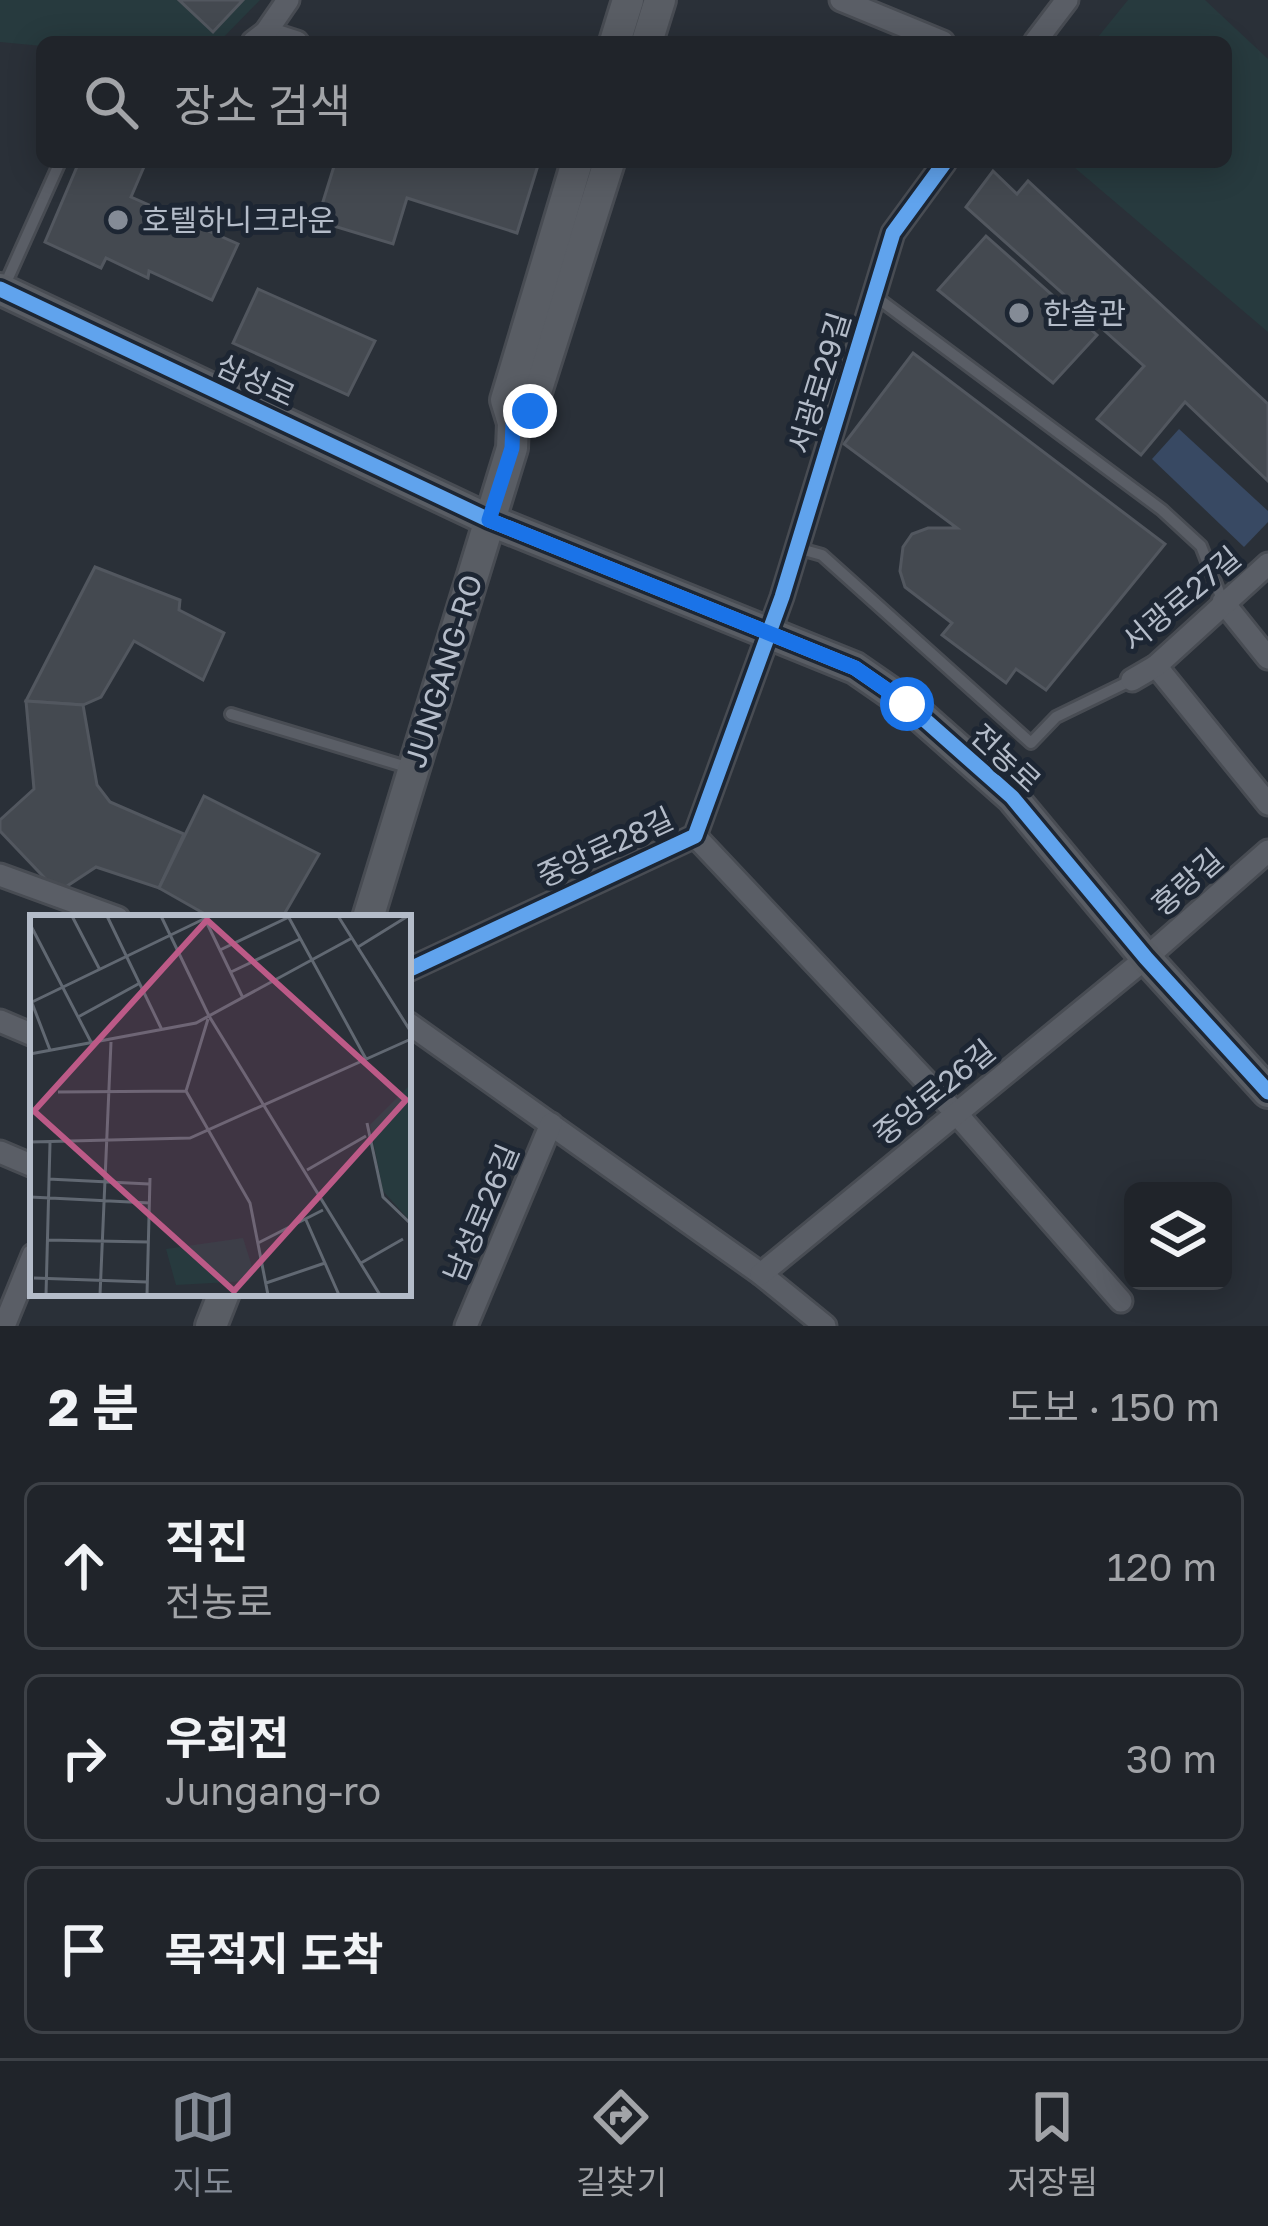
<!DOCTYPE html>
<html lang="ko">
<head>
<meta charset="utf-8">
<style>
  :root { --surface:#20242a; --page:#2d3036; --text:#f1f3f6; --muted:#a2a4a8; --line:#3d4147; --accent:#848b96 }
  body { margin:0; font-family:"Golos Text","Noto Sans KR",sans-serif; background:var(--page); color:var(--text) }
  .controls { position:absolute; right:36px; bottom:36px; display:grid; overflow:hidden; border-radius:18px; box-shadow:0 6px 30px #0003 }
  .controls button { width:108px; height:108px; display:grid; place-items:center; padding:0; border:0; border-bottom:3px solid var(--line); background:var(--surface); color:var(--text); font:60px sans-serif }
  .stop { position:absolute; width:36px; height:36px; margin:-27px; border:9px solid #1a73e8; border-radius:50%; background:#fff }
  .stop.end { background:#1a73e8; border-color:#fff; box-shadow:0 3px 12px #0008 }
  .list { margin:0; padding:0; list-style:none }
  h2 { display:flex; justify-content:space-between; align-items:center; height:156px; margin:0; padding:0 48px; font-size:51px }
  h2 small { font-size:39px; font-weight:400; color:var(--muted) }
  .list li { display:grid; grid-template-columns:78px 1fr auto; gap:36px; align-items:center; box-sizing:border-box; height:168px; margin:0 24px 24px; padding:0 24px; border:3px solid var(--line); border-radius:18px }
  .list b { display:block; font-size:45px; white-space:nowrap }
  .list p { margin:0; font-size:39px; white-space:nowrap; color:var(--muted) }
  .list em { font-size:39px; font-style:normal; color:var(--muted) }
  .icon { flex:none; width:66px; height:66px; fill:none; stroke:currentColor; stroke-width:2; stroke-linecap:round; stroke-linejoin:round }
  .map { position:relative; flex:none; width:1268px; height:1326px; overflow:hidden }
  .search { position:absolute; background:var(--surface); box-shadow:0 6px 30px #0003; left:36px; right:36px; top:36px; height:132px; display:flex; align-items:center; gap:30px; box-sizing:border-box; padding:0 42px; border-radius:18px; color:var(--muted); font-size:45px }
  .sheet { height:732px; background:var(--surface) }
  nav { display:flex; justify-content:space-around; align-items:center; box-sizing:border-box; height:168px; border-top:3px solid var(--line); background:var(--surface); font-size:33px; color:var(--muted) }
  nav a { display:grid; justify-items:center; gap:6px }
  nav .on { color:var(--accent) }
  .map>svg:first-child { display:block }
  .green { fill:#273a3e }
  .water { fill:#384963 }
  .building { fill:#444950; stroke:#52575f; stroke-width:3 }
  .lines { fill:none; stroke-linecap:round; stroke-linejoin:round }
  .lane-casing { stroke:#484c53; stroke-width:16 }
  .street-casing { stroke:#484c53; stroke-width:27 }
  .secondary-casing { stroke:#484c53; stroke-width:36 }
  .lane { stroke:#5a5e66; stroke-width:10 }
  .street { stroke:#5a5e66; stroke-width:21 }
  .secondary { stroke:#595d64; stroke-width:30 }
  .cycleway-casing { stroke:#1d2633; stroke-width:22 }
  .cycleway { stroke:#60a3ed; stroke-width:15 }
  .route { stroke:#1a73e8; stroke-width:15 }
  .poi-dot { fill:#848b96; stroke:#1d2633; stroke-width:4.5 }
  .labels { text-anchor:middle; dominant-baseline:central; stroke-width:10; stroke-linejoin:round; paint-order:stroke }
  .poi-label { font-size:30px; fill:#b4bcc9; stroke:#1d2633; text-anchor:start }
  .street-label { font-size:30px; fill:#b4bcc9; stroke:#1d2633 }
  .inset-road { fill:none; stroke:#616872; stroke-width:3 }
  .view { fill:#bc5a87; fill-opacity:0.15; stroke:#bc5a87; stroke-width:6 }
  .inset-edge { fill:none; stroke:#b4bcc9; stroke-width:6 }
</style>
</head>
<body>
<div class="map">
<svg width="1268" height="1326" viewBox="0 0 1268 1326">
  <rect width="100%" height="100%" fill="#2a3038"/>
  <g class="green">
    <polygon points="0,0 260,0 219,42 42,42 42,46 0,42"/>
    <polygon points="1128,0 1205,0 1268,59 1268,332 1068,162 1226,162 1226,42 1094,42"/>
  </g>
  <polygon class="water" points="1179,429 1268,511 1268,522 1244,547 1152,459"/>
  <g class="building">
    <polygon points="179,0 243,0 213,32"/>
    <polygon points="79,162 146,162 131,197 238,244 212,300 149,271 148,278 106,258 101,268 45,242"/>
    <polygon points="331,162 539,162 517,233 407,198 393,244 317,221 335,163"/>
    <polygon points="993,171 1017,194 1028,181 1268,404 1268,481 1185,402 1141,455 1097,419 1144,366 966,207"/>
    <polygon points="986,236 1097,335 1053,383 938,290"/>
    <polygon points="258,289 375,341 348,395 233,343"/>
    <polygon points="913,353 1165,544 1046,690 1016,669 1006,683 942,635 952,623 905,587 900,571 903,547 912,534 928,528 957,528 844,444"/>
    <polygon points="95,567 180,600 179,610 224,633 203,680 134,641 101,697 83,705 26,701"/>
    <polygon points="26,701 83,705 97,785 110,802 184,834 159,888 96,867 58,892 0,831 0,820 34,789"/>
    <polygon points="204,796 319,854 282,918 212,918 159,888"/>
  </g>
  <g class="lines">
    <defs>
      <g id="lane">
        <polyline points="4,287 60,162"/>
        <polyline points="876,297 1162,510 1201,546 1223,602"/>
        <polyline points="797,548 822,555 1031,743 1056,717 1132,680"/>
        <polyline points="231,714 410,768"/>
      </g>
      <g id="street">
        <polyline points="841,0 943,42"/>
        <polyline points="266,32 297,42"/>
        <polyline points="253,42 266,32 288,0"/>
        <polyline points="1035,42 1067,0"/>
        <polyline points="1223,602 1268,658"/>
        <polyline points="1156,666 1268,804"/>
        <polyline points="1132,680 1156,666 1268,564"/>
        <polyline points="695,836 955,1112 1121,1301"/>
        <polyline points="0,875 118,918"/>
        <polyline points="408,970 695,836 782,597 893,233 945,162"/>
        <polyline points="0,1021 33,1035"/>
        <polyline points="408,1023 761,1274 825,1326"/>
        <polyline points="0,1152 33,1166"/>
        <polyline points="761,1274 1146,958 1268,851"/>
        <polyline points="4,1326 33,1255"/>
        <polyline points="466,1326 551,1124"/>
      </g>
      <g id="secondary">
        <polyline points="615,42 628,0"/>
        <polyline points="647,42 660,0"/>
        <polyline points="0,289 489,520 855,668 907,704 1012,797 1146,958 1268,1092"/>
        <polyline points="513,423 530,411 609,162"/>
        <polyline points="368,918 512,448 513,423 506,400 577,162"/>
        <polyline points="211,1326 224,1293"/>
      </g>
    </defs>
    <use href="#lane" class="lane-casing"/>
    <use href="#street" class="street-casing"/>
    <use href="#secondary" class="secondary-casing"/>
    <use href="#lane" class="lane"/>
    <use href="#street" class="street"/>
    <use href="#secondary" class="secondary"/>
    <defs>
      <g id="cycleway">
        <polyline points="0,289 489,520 855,668 907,704 1012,797 1146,958 1268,1092"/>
        <polyline points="408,970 695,836 782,597 893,233 945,162"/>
      </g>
    </defs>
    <use href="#cycleway" class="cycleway-casing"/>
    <use href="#cycleway" class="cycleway"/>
  </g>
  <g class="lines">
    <polyline class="route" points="530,411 513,423 512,448 489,520 855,668 907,704"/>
  </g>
  <g class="poi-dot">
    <circle cx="118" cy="220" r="12"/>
    <circle cx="1019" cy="313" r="12"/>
  </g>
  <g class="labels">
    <g class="poi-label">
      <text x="142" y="220">호텔하니크라운</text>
      <text x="1043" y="313">한솔관</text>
    </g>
    <g class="street-label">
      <text transform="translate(256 380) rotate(25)">삼성로</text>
      <text transform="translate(819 383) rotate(-73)">서광로29길</text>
      <text transform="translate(1181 599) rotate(-40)">서광로27길</text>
      <text transform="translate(443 671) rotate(-73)">JUNGANG-RO</text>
      <text transform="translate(1006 758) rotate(43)">전농로</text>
      <text transform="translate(605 847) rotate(-25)">중앙로28길</text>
      <text transform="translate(1187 882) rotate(-41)">홍랑길</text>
      <text transform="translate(934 1092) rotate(-39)">중앙로26길</text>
      <text transform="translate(481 1213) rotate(-67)">남성로26길</text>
    </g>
  </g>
  <g transform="translate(30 915)">
    <rect width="381" height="381" fill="#2a3038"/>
    <path d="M 381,169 L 381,307 L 353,276 L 340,210 ZM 213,323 L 224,358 L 219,366 L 146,370 L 136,334 Z" fill="#273a3e"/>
    <path class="inset-road" d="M 42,1 L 70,55M 77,1 L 132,115M 131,1 L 179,101 L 350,380M 258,1 L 336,144M 308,1 L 381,117M 175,4 L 213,83M 0,9 L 62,129M 328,32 L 378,1M 190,35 L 259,2M 201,57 L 270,24M 0,88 L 180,1M 2,88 L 20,135M 48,102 L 110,68M 178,104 L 156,176 L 220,288 L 238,380M 0,139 L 166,108 L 322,23M 28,177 L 156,176M 337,208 L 353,282 L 381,309M 0,227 L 160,223 L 381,124M 277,255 L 336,221M 18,264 L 119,269M 0,282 L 120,288M 276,305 L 309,380M 17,325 L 119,327M 228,328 L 293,295M 331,348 L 373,324M 4,363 L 117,367M 236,368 L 295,348M 16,380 L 20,228M 70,380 L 81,127M 117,380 L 120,263"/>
    <path class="view" d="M 177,5 L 376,185 L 204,376 L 4,196 Z"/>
    <rect width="381" height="381" class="inset-edge"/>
  </g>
</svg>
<div class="controls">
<button><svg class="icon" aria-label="layers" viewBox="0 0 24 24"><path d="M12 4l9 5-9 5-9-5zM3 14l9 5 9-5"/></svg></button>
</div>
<div class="stop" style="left:907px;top:704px"></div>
<div class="stop end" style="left:530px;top:411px"></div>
<div class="search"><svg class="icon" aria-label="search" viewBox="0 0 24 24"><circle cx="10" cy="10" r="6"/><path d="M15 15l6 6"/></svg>장소 검색</div>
</div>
<section class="sheet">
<h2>2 분<small>도보 · 150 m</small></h2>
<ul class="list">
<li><svg class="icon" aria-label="ahead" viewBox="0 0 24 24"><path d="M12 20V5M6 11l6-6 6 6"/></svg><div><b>직진</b><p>전농로</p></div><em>120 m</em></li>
<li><svg class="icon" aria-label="right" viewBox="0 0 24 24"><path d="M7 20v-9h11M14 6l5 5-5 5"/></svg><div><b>우회전</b><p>Jungang-ro</p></div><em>30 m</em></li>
<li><svg class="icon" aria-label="arrive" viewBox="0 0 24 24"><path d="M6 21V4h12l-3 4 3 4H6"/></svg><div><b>목적지 도착</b></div></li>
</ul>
</section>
<nav>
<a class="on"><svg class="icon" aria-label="map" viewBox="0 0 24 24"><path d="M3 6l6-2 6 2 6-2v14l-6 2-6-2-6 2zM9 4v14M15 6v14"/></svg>지도</a>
<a><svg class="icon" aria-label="directions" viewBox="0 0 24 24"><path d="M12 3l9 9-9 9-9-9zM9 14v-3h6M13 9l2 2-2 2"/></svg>길찾기</a>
<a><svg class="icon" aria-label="saved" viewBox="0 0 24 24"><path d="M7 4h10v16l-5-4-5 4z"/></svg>저장됨</a>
</nav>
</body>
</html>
